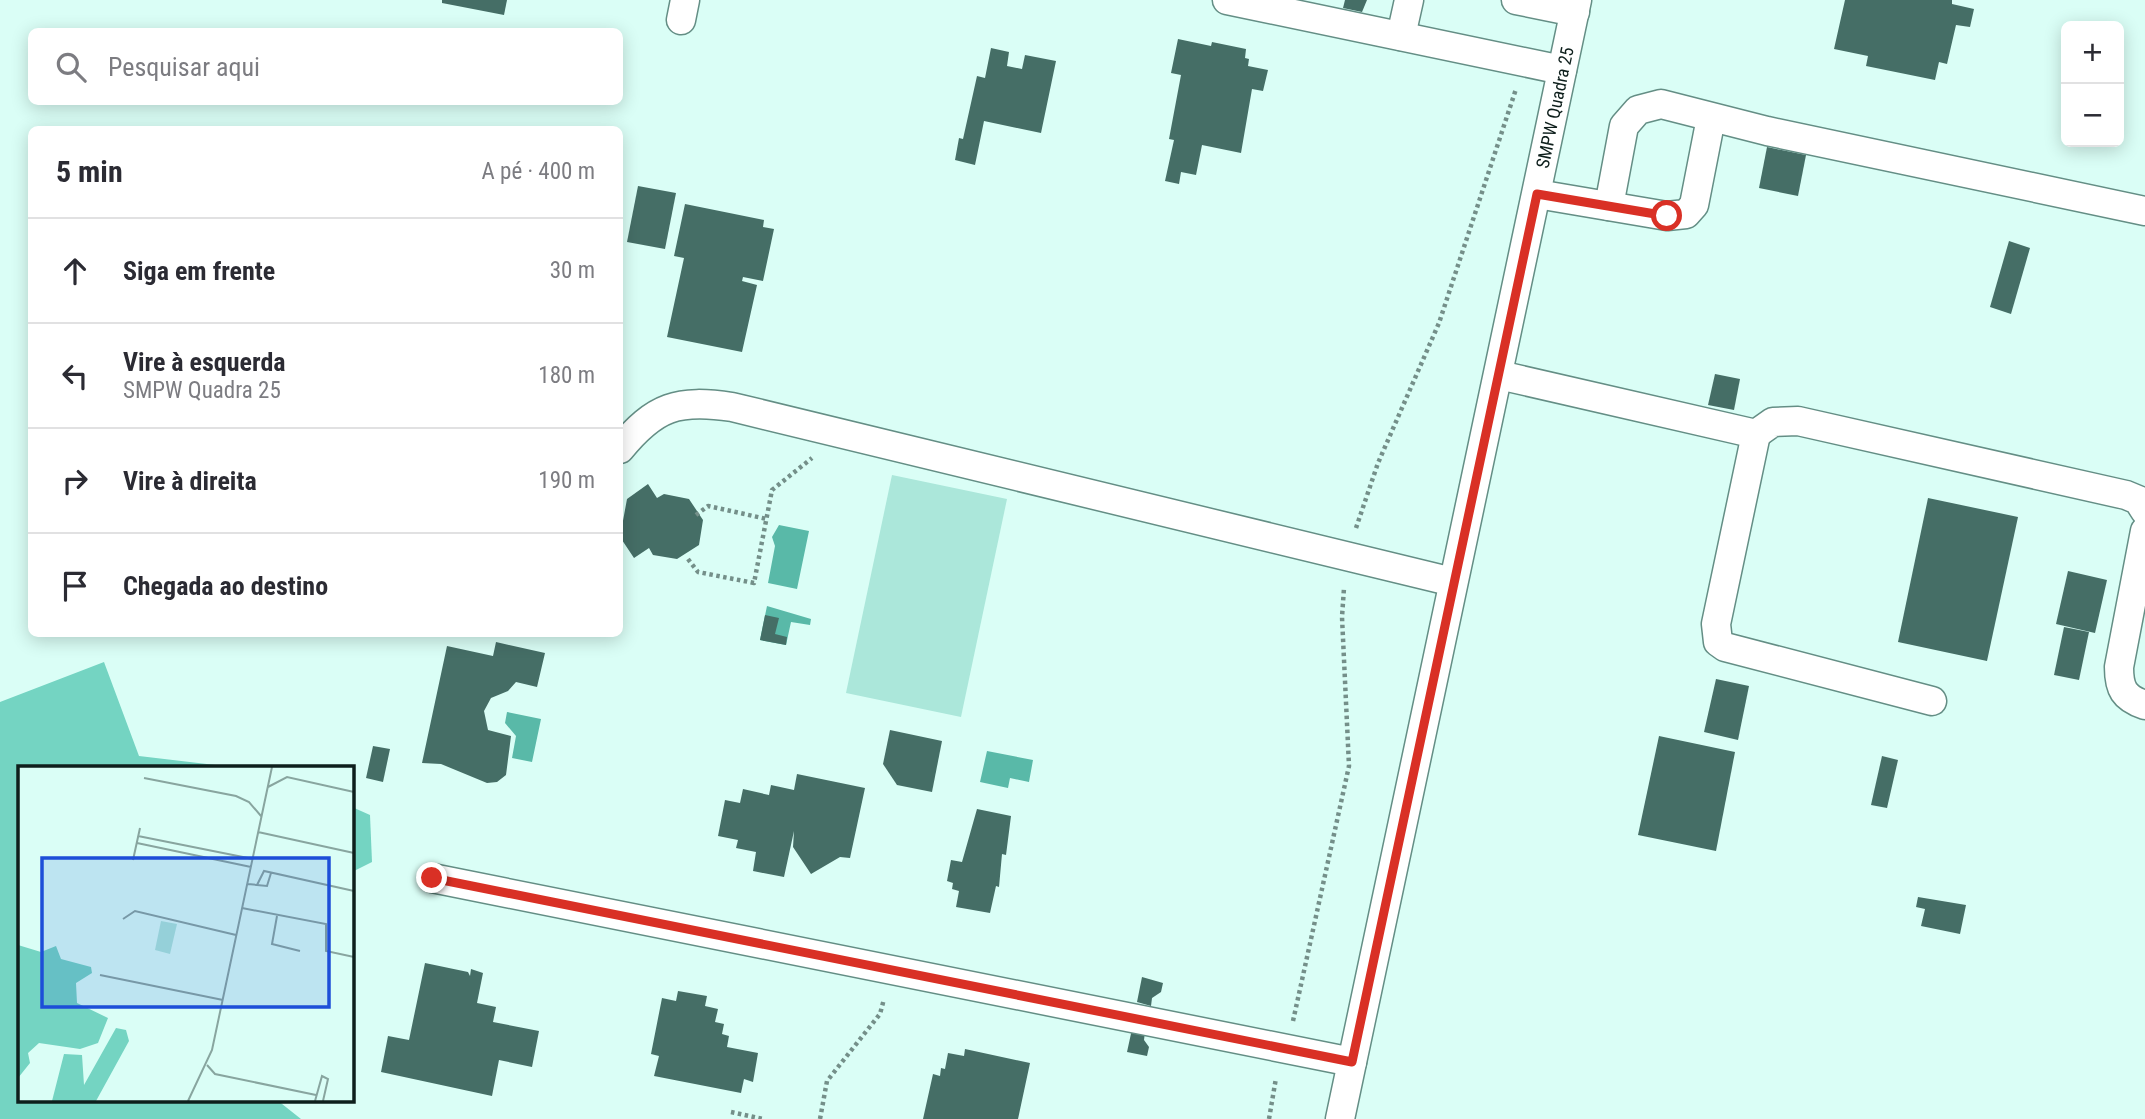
<!DOCTYPE html>
<html lang="pt">
<head>
<meta charset="utf-8">
<style>
  :root { --surface:#fff; --page:#f7f7f7; --text:#2b2b33; --muted:#7c7c81; --line:#e1e1e2 }
  body { margin:0; font-family:"Roboto Condensed",sans-serif; background:var(--page); color:var(--text) }
  .controls { position:absolute; right:21px; top:21px; display:grid; overflow:hidden; border-radius:10px; box-shadow:0 4px 18px #0003 }
  .controls button { width:63px; height:63px; display:grid; place-items:center; padding:0; border:0; border-bottom:2px solid var(--line); background:var(--surface); color:var(--text); font:35px sans-serif }
  .stop { position:absolute; width:21px; height:21px; margin:-16px; border:5px solid #d93025; border-radius:50%; background:#fff }
  .stop.end { background:#d93025; border-color:#fff; box-shadow:0 2px 7px #0008 }
  .list { margin:0; padding:0; list-style:none }
  h2 { display:flex; justify-content:space-between; align-items:center; height:91px; margin:0; padding:0 28px; font-size:30px }
  h2 small { font-size:23px; font-weight:400; color:var(--muted) }
  .list li { display:grid; grid-template-columns:46px 1fr auto; gap:21px; align-items:center; box-sizing:border-box; height:105px; padding:0 28px; border-top:2px solid var(--line) }
  .list b { display:block; font-size:26px; white-space:nowrap }
  .list p { margin:0; font-size:23px; white-space:nowrap; color:var(--muted) }
  .list em { font-size:23px; font-style:normal; color:var(--muted) }
  .icon { flex:none; width:38px; height:38px; fill:none; stroke:currentColor; stroke-width:2; stroke-linecap:round; stroke-linejoin:round }
  .map { position:relative; flex:none; width:2145px; height:1119px; overflow:hidden }
  .search { position:absolute; background:var(--surface); box-shadow:0 4px 18px #0003; left:28px; top:28px; width:595px; height:77px; display:flex; align-items:center; gap:18px; box-sizing:border-box; padding:0 24px; border-radius:10px; color:var(--muted); font-size:26px }
  .panel { position:absolute; background:var(--surface); box-shadow:0 4px 18px #0003; left:28px; top:126px; width:595px; height:511px; border-radius:10px }
  .map>svg:first-child { display:block }
  .green { fill:#abe7da }
  .forest { fill:#74d4c2 }
  .water { fill:#59b9a8 }
  .building { fill:#456e66 }
  .lines { fill:none; stroke-linecap:round; stroke-linejoin:round }
  .street-casing { stroke:#648e85; stroke-width:31 }
  .path { stroke:#748f89; stroke-width:4.5; stroke-dasharray:3.5 3.5; stroke-linecap:butt }
  .street { stroke:#fff; stroke-width:28 }
  .route { stroke:#d93025; stroke-width:9 }
  .labels { text-anchor:middle; dominant-baseline:central; stroke-width:7; stroke-linejoin:round; paint-order:stroke }
  .street-label { font-size:18px; fill:#0e1f1c; stroke:#dafef6 }
  .inset-road { fill:none; stroke:#88a59f; stroke-width:2 }
  .view { fill:#1d4ed8; fill-opacity:0.15; stroke:#1d4ed8; stroke-width:3.5 }
  .inset-edge { fill:none; stroke:#0e1f1c; stroke-width:3.5 }
</style>
</head>
<body>
<div class="map">
<svg width="2145" height="1119" viewBox="0 0 2145 1119">
  <rect width="100%" height="100%" fill="#dafef6"/>
  <polygon class="green" points="892,475 1007,499 961,717 846,693"/>
  <g class="forest">
    <polygon points="104,662 139,756 232,767 19,767 19,1100 277,1100 301,1119 0,1119 0,702"/>
    <polygon points="352,807 370,815 372,862 352,872"/>
  </g>
  <g class="water">
    <polygon points="779,525 809,531 797,589 768,583 775,546 772,537"/>
    <polygon points="767,606 811,619 810,625 791,622 786,645 760,640"/>
    <polygon points="507,712 541,719 532,762 512,758 516,736 505,723"/>
    <polygon points="987,751 1033,760 1029,782 1010,778 1008,788 980,782"/>
  </g>
  <g class="building">
    <polygon points="442,0 507,0 504,15 442,3"/>
    <polygon points="1345,0 1367,0 1362,12 1343,8"/>
    <polygon points="1845,0 1952,0 1952,4 1974,9 1970,27 1956,25 1947,64 1939,62 1935,80 1866,66 1868,56 1834,49"/>
    <polygon points="1178,39 1211,46 1212,42 1246,49 1245,58 1249,59 1248,66 1268,70 1263,91 1252,89 1241,153 1202,145 1196,175 1181,172 1179,184 1165,181 1174,140 1169,139 1181,75 1171,73"/>
    <polygon points="991,48 1009,52 1007,66 1022,69 1025,55 1056,61 1041,133 984,121 975,165 955,160 959,138 963,139 977,76 985,78"/>
    <polygon points="1767,147 1806,155 1798,196 1759,188"/>
    <polygon points="638,186 676,193 665,249 627,242"/>
    <polygon points="685,204 764,220 763,227 774,229 763,281 743,277 742,281 757,285 742,352 667,337 684,258 674,256"/>
    <polygon points="2009,241 2030,248 2011,314 1990,307"/>
    <polygon points="1715,374 1740,379 1734,410 1708,405"/>
    <polygon points="648,484 657,498 664,494 689,499 703,520 699,545 677,559 653,555 649,548 634,558 620,537 627,499"/>
    <polygon points="1928,498 2018,517 1987,661 1898,642"/>
    <polygon points="2068,571 2107,580 2095,633 2056,624"/>
    <polygon points="765,615 779,618 775,634 787,637 786,645 760,640"/>
    <polygon points="2064,627 2089,632 2079,680 2054,675"/>
    <polygon points="496,642 545,653 537,687 516,682 508,691 491,698 484,711 488,730 511,736 506,775 497,782 487,783 441,764 422,763 447,646 493,656"/>
    <polygon points="1716,679 1749,686 1738,740 1704,732"/>
    <polygon points="890,730 942,741 932,792 897,785 883,764"/>
    <polygon points="1659,736 1735,752 1716,851 1638,835"/>
    <polygon points="373,746 390,749 383,782 366,778"/>
    <polygon points="1882,756 1898,760 1887,808 1871,805"/>
    <polygon points="797,774 865,788 850,858 840,857 811,874 793,847 794,831 784,877 753,871 756,852 736,848 738,840 718,836 725,800 740,803 743,789 769,795 771,785 794,790"/>
    <polygon points="977,809 1011,816 1006,855 1002,854 999,887 996,886 990,913 956,907 959,891 952,889 953,883 947,881 951,860 962,862"/>
    <polygon points="1918,897 1966,905 1960,934 1921,926 1925,909 1916,907"/>
    <polygon points="425,963 468,972 470,976 471,969 483,973 477,1003 496,1007 493,1022 539,1031 532,1067 499,1060 492,1096 381,1072 388,1036 409,1040"/>
    <polygon points="1142,977 1163,983 1161,992 1152,998 1151,1006 1137,1002"/>
    <polygon points="678,991 707,996 705,1006 718,1009 715,1022 724,1024 722,1034 729,1036 727,1047 758,1053 753,1082 744,1079 741,1093 654,1076 659,1056 651,1054 662,998 676,1001"/>
    <polygon points="1132,1029 1145,1032 1144,1040 1149,1047 1147,1056 1127,1052"/>
    <polygon points="965,1049 1030,1063 1018,1119 923,1119 933,1074 940,1076 941,1068 945,1069 948,1053 964,1056"/>
  </g>
  <g class="lines">
    <defs>
      <g id="street">
        <polyline points="1227,0 1562,70"/>
        <polyline points="1516,0 1575,12"/>
        <polyline points="681,20 685,0"/>
        <polyline points="1401,36 1409,0"/>
        <polyline points="1537,194 1667,216 1686,214 1694,205 1711,118"/>
        <polyline points="1609,206 1624,126 1638,110 1661,104 1767,131 2145,211"/>
        <polyline points="1499,375 1756,434 1773,422 1798,421 2126,495 2138,500 2145,511"/>
        <polyline points="1756,434 1716,624 1718,642 1725,647 1932,701"/>
        <path d="M 620,449 C 655,406 678,399 732,407 L 1453,582"/>
        <path d="M 2145,531 L 2119,667 C 2119,689 2124,698 2145,705"/>
        <polyline points="432,878 1352,1062"/>
        <path id="s1" d="M 1340,1119 L 1577,0"/>
      </g>
    </defs>
    <use href="#street" class="street-casing"/>
    <g class="path">
      <polyline points="696,515 708,506 767,519"/>
      <polyline points="1356,528 1378,463 1439,323 1516,89"/>
      <polyline points="688,559 698,572 754,583 772,490 812,458"/>
      <polyline points="1293,1021 1349,766 1342,617 1344,588"/>
      <polyline points="731,1112 763,1119"/>
      <polyline points="820,1119 827,1081 880,1014 884,999"/>
      <polyline points="1269,1119 1276,1078"/>
    </g>
    <use href="#street" class="street"/>
  </g>
  <g class="lines">
    <polyline class="route" points="432,878 1352,1062 1537,194 1667,216"/>
  </g>
  <g class="labels">
    <g class="street-label">
      <text stroke="none"><textPath href="#s1" startOffset="1034">SMPW Quadra 25</textPath></text>
    </g>
  </g>
  <g transform="translate(18 766)">
    <rect width="336" height="336" fill="#dafef6"/>
    <path d="M 143,155 L 159,158 L 152,188 L 137,184 Z" fill="#abe7da"/>
    <path d="M 0,179 L 23,186 L 38,180 L 43,193 L 73,201 L 74,207 L 58,217 L 59,237 L 90,252 L 80,277 L 62,283 L 21,277 L 10,287 L 12,297 L 0,312 ZM 98,262 L 108,264 L 111,275 L 78,335 L 34,335 L 46,288 L 64,289 L 66,319 Z" fill="#74d4c2"/>
    <path class="inset-road" d="M 126,12 L 218,30 L 231,36 L 243,50M 250,21 L 269,11 L 336,26M 240,66 L 336,87M 120,70 L 235,93M 119,77 L 233,101M 115,94 L 122,62M 230,118 L 249,120 L 253,107M 239,119 L 246,105 L 336,125M 224,142 L 308,158 L 308,185 L 336,191M 259,150 L 254,178 L 282,185M 105,153 L 117,145 L 218,169M 82,209 L 205,234M 189,299 L 197,308 L 298,329M 170,335 L 194,284 L 254,1M 297,335 L 304,310 L 310,313 L 305,335"/>
    <path class="view" d="M 24,92 L 311,92 L 311,241 L 24,241 Z"/>
    <rect width="336" height="336" class="inset-edge"/>
  </g>
</svg>
<div class="controls">
<button>+</button>
<button>−</button>
</div>
<div class="stop" style="left:1667px;top:216px"></div>
<div class="stop end" style="left:432px;top:878px"></div>
<div class="search"><svg class="icon" aria-label="search" viewBox="0 0 24 24"><circle cx="10" cy="10" r="6"/><path d="M15 15l6 6"/></svg>Pesquisar aqui</div>
<section class="panel">
<h2>5 min<small>A pé · 400 m</small></h2>
<ul class="list">
<li><svg class="icon" aria-label="ahead" viewBox="0 0 24 24"><path d="M12 20V5M6 11l6-6 6 6"/></svg><div><b>Siga em frente</b></div><em>30 m</em></li>
<li><svg class="icon" aria-label="left" viewBox="0 0 24 24"><path d="M17 20v-9H6M10 6l-5 5 5 5"/></svg><div><b>Vire à esquerda</b><p>SMPW Quadra 25</p></div><em>180 m</em></li>
<li><svg class="icon" aria-label="right" viewBox="0 0 24 24"><path d="M7 20v-9h11M14 6l5 5-5 5"/></svg><div><b>Vire à direita</b></div><em>190 m</em></li>
<li><svg class="icon" aria-label="arrive" viewBox="0 0 24 24"><path d="M6 21V4h12l-3 4 3 4H6"/></svg><div><b>Chegada ao destino</b></div></li>
</ul>
</section>
</div>
</body>
</html>
